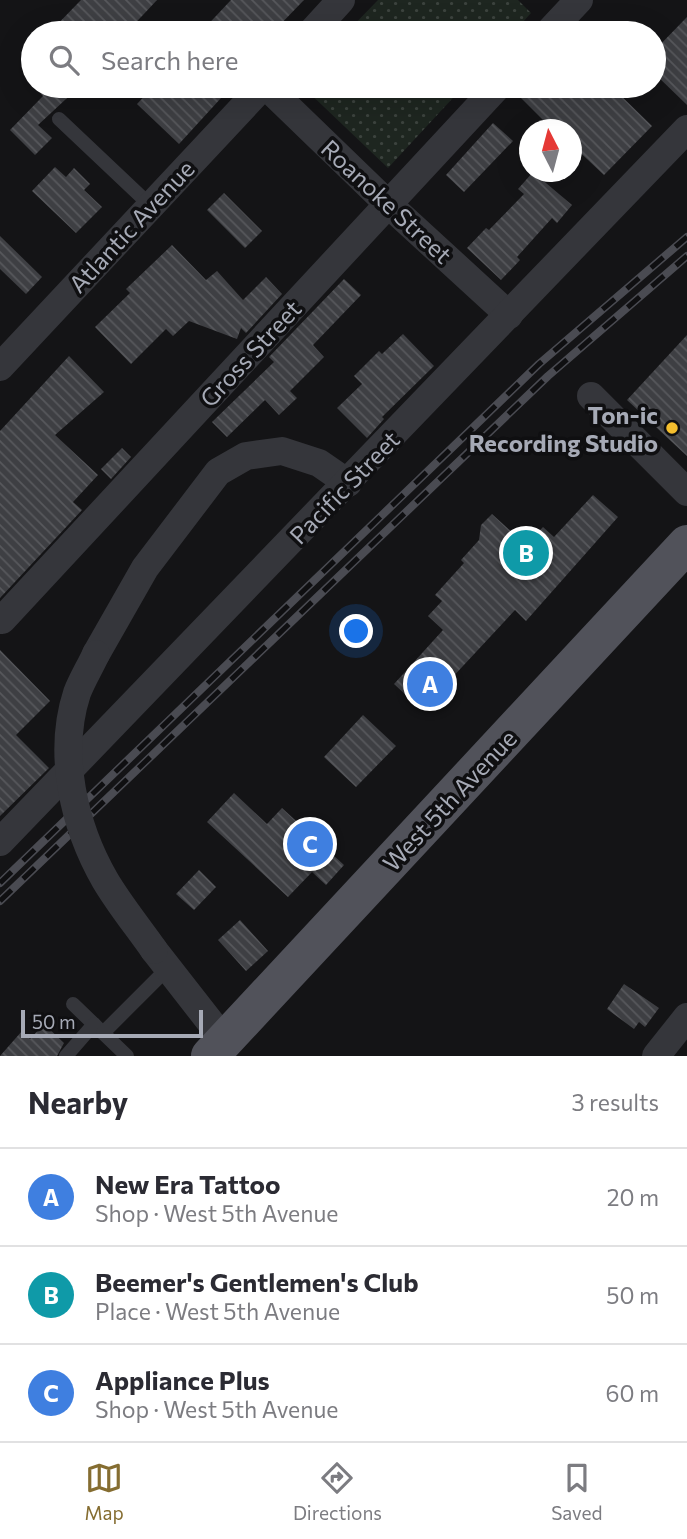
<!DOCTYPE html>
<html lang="en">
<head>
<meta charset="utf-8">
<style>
  :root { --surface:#fff; --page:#f7f7f7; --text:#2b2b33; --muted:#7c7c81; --line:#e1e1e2; --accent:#856d31 }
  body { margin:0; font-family:Commissioner,sans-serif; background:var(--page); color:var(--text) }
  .compass { position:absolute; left:519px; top:119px; width:63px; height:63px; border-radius:50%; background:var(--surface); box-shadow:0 7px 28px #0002; rotate:354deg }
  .scale { position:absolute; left:21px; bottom:18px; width:182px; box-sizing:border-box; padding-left:7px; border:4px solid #a6aab6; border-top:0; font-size:19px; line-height:24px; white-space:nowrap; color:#a6aab6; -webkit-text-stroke:5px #0f0f11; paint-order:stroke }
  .you { position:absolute; left:357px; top:632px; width:24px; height:24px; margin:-18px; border:5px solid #fff; border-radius:50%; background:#1a73e8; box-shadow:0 0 0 10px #1a73e833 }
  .badge { display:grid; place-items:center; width:46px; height:46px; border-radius:50%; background:var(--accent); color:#fff; font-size:23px; font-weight:700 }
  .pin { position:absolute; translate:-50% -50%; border:4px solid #fff; box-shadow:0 2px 7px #0006 }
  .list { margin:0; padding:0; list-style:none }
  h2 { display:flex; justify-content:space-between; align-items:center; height:91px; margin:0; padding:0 28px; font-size:30px }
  h2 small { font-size:23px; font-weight:400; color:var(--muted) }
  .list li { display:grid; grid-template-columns:46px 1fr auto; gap:21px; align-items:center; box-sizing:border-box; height:98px; padding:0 28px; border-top:2px solid var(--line) }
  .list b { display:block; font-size:26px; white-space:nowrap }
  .list p { margin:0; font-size:23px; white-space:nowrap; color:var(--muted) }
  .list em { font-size:23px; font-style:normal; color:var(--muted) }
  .icon { flex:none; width:38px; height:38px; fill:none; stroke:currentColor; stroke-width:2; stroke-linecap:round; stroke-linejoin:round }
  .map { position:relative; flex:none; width:687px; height:1056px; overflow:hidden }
  .search { position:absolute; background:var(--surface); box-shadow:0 7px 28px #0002; left:21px; right:21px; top:21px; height:77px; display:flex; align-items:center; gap:18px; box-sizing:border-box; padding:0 24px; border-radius:38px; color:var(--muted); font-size:26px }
  .sheet { height:385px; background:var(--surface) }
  nav { display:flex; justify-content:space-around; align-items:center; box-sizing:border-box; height:98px; border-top:2px solid var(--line); background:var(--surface); font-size:19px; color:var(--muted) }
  nav a { display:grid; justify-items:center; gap:4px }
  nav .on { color:var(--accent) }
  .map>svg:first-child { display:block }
  .park { fill:url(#park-dots) }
  .building { fill:url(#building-back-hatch) }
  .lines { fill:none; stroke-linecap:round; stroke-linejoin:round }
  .service { stroke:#35363b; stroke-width:14 }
  .minor { stroke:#35363b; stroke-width:28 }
  .primary { stroke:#51525a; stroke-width:38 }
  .rail-casing { stroke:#4a4b52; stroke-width:8 }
  .rail { stroke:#0f0f11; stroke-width:5; stroke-dasharray:16; stroke-linecap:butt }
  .minor-bridge { stroke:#35363b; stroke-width:28 }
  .poi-dot { fill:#f4be2e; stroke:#0f0f11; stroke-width:2.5 }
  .labels { text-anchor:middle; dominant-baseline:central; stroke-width:7; stroke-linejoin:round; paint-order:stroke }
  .street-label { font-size:24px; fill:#a6aab6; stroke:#0f0f11 }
  .poi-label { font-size:24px; font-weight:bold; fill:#a6aab6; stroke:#0f0f11; text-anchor:end }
</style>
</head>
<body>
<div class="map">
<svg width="687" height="1056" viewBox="0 0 687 1056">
  <defs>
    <pattern id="park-dots" width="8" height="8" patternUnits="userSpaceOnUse" patternTransform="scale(1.75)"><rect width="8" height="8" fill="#1e2620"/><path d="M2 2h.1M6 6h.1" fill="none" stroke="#3c433e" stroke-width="1.8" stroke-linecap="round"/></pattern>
    <pattern id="building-back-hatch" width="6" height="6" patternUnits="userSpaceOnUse" patternTransform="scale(1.75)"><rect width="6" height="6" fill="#3e3f43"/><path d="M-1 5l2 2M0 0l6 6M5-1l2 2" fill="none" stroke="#57585c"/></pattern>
  </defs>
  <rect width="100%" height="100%" fill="#141416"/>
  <g class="park">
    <polygon points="378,0 518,0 531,13 513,33 346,33"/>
    <polygon points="302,86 464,86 388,168"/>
  </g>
  <g class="building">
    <polygon points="81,0 157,0 126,33 49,33"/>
    <polygon points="231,0 304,0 272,33 200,33"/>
    <polygon points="687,17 687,105 654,73 654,51"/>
    <polygon points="34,86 80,86 38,125 52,138 35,155 10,130 43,96"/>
    <polygon points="154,86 232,86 179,144 137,104"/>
    <polygon points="529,86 611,86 652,126 604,175 571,144 571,130 553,130 519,96"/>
    <polygon points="493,123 513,141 464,192 446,175"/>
    <polygon points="55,167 66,177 74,168 90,184 84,190 102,207 76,233 32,191"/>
    <polygon points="533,172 572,205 557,223 552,218 517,257 520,260 501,280 467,248 486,228 489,230 524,194 518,189"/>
    <polygon points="224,193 262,231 245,248 207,210"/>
    <polygon points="0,236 42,277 26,294 0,269"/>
    <polygon points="172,245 206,280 217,271 243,300 266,277 282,294 246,333 241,328 237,339 189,321 173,336 166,329 131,364 95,327 130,293 126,289"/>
    <polygon points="344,279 361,295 313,345 324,357 290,391 297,398 279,415 265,400 227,437 212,422 274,362 269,357"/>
    <polygon points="403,334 434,366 382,417 384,419 367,438 337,408 362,384 354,376 379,351 382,354"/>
    <polygon points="687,335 687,456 627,400"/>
    <polygon points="69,356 104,392 55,435 98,475 73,502 82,510 0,598 0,431"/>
    <polygon points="122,448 131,457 111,479 101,469"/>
    <polygon points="593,495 618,517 526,621 515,610 422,710 394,684 443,630 428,616 442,601 435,595 464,563 461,560 479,540 481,525 492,514 526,545 543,527 554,537"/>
    <polygon points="0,650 50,701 16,735 49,768 0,816"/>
    <polygon points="363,715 396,746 356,787 324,757"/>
    <polygon points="234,793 267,824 282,808 344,865 326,885 312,872 288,897 207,822"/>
    <polygon points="199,870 216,887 194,910 176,894"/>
    <polygon points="240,920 268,951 246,971 218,940"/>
    <polygon points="624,984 659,1008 645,1027 639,1022 634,1029 607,1009"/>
    <polygon points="44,1024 64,1043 57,1056 0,1056 22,1031 30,1039"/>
  </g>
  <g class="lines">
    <g class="service">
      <polyline points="59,119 151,206"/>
      <polyline points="73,1004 103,1033"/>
      <polyline points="66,1056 94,1024"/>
      <polyline points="127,1056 103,1033 168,968"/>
    </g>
    <g class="minor">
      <polyline points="311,33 341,0"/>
      <polyline points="548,33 579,0"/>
      <polyline points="266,86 388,204 509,315"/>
      <polyline points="0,367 263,86"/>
      <polyline points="591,396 687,492"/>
      <polyline points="2,620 498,86"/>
      <polyline points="96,654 145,568 218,472 246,456 282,451 319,463 348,483"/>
      <polyline points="0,842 687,129"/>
      <polyline points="154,950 225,1041"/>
      <polyline points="656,1056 687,1017"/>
    </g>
    <polyline class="primary" points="210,1056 687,544"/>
    <defs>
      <g id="rail">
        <polyline points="0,883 539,364 687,237"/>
        <polyline points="0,901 548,376 687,256"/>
      </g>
    </defs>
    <use href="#rail" class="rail-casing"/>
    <use href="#rail" class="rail"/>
    <path class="minor-bridge" d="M 96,654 C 90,667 82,680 77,693 C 57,754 74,826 105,880 C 119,904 138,927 154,950"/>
  </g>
  <circle class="poi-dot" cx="672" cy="428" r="7"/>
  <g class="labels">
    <g class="street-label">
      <text transform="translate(387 201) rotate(43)">Roanoke Street</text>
      <text transform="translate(131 226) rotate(-47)">Atlantic Avenue</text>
      <text transform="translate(250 353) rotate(-47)">Gross Street</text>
      <text transform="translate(344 487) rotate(-46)">Pacific Street</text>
      <text transform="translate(449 800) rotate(-47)">West 5th Avenue</text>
    </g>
    <g class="poi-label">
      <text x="658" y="414">Ton-ic<tspan x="658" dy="28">Recording Studio</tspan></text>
    </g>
  </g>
</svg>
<svg class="compass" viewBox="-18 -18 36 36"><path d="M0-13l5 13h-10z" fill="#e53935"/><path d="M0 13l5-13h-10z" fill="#7c7c81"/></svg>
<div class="scale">50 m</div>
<div class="you"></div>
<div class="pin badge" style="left:430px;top:684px;background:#3f7fe0">A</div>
<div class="pin badge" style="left:526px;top:553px;background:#0f9aa8">B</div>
<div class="pin badge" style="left:310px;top:844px;background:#3f7fe0">C</div>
<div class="search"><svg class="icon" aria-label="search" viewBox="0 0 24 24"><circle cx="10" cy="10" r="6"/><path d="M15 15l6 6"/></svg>Search here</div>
</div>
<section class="sheet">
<h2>Nearby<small>3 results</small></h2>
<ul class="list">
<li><span class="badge" style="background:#3f7fe0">A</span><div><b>New Era Tattoo</b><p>Shop · West 5th Avenue</p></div><em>20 m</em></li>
<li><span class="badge" style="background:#0f9aa8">B</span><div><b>Beemer's Gentlemen's Club</b><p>Place · West 5th Avenue</p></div><em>50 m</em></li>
<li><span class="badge" style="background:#3f7fe0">C</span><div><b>Appliance Plus</b><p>Shop · West 5th Avenue</p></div><em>60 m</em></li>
</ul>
</section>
<nav>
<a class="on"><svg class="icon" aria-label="map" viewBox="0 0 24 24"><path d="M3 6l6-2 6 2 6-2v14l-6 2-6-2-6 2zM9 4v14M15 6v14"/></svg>Map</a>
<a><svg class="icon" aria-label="directions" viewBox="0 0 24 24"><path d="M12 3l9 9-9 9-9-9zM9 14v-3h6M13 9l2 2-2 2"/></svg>Directions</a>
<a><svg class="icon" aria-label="saved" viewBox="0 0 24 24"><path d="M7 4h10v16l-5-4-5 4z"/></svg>Saved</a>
</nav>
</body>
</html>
